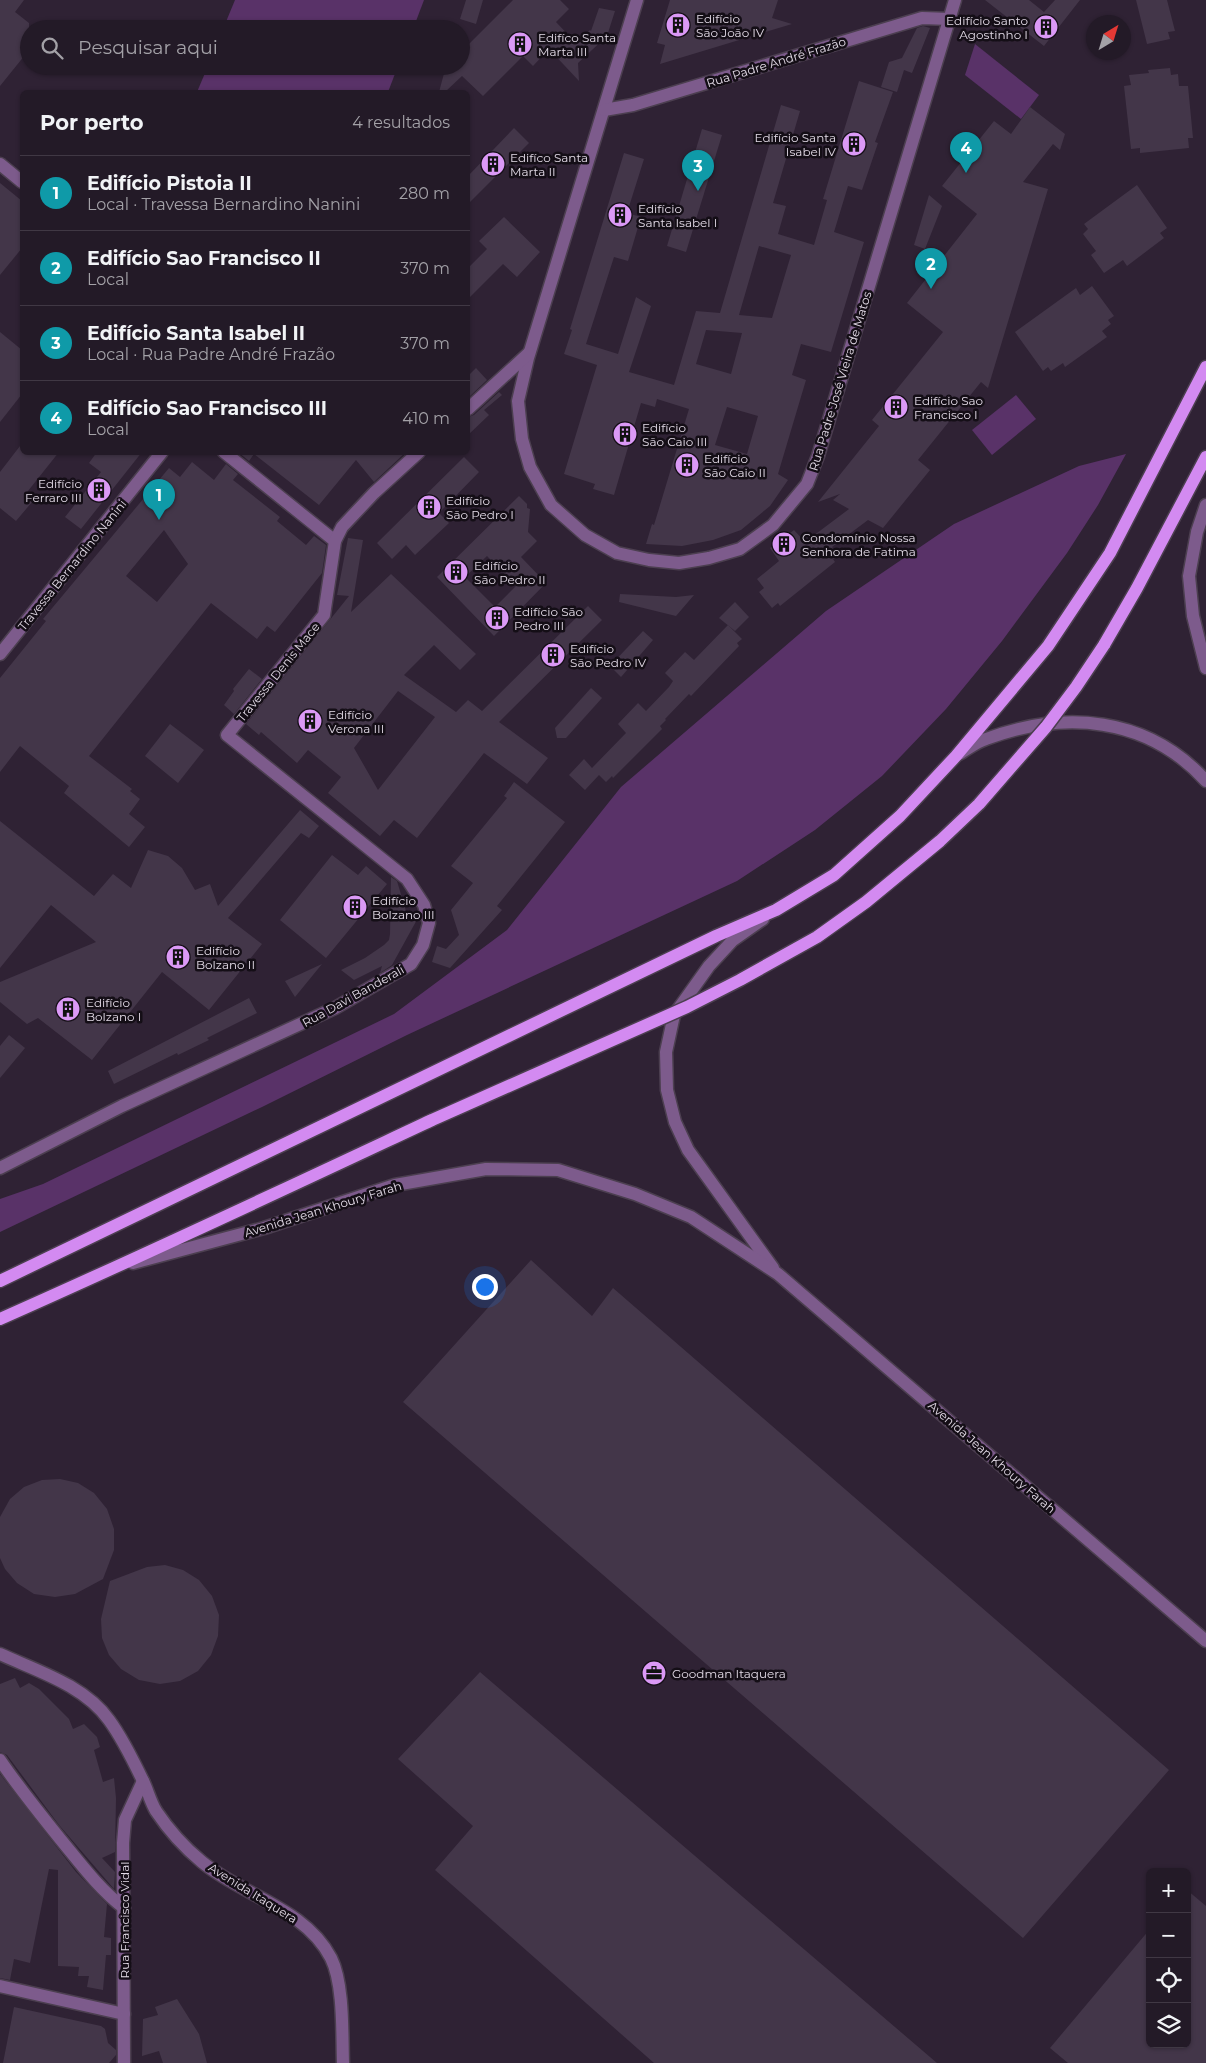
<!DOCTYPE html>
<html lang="pt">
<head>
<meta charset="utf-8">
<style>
  :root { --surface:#231a27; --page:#2b232f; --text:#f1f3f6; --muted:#a3a1a7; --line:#403844; --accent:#db99f6 }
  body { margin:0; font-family:Montserrat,sans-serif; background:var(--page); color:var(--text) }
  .controls { position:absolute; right:15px; bottom:15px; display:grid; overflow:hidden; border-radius:8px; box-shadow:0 1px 4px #0004 }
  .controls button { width:45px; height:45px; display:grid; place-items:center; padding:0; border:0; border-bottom:1px solid var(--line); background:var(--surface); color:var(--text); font:25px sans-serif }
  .compass { position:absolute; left:1086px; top:15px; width:45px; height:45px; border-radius:50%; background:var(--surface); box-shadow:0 1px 4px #0004; rotate:38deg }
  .you { position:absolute; left:484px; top:1286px; width:18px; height:18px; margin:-12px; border:4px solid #fff; border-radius:50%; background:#1a73e8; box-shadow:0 0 0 8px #1a73e833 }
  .badge { display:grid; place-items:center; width:32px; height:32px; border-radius:50%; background:var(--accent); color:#fff; font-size:16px; font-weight:700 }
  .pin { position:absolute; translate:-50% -41px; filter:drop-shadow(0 1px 2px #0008) }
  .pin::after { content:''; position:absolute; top:26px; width:18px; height:15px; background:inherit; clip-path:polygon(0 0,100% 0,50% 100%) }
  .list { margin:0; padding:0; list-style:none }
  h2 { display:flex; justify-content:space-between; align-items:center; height:65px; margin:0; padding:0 20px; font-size:21px }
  h2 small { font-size:16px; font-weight:400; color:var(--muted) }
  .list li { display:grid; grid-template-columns:32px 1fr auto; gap:15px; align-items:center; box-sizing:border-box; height:75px; padding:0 20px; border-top:1px solid var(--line) }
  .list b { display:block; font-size:19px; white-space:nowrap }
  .list p { margin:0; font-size:16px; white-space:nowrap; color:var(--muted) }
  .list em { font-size:16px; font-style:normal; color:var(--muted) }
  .icon { flex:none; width:28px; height:28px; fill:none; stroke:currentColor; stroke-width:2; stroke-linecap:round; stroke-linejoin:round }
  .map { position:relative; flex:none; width:1206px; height:2063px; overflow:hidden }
  .search { position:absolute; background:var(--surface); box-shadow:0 1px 4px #0004; left:20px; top:20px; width:450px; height:55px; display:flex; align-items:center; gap:12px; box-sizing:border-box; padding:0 18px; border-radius:28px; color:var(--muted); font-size:19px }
  .panel { position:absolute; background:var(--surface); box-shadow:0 1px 4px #0004; left:20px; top:90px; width:450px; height:365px; border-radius:8px }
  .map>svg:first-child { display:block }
  .green { fill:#593268 }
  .building { fill:#433649; fill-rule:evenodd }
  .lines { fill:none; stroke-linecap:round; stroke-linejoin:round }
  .minor-casing { stroke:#4c3f50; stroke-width:15 }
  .major-casing { stroke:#4c3f50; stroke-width:15 }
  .minor { stroke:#7d5b8c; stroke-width:12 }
  .major { stroke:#d38af1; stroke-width:12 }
  .major-bridge-casing { stroke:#4c3f50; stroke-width:15; stroke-linecap:butt }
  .major-bridge { stroke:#d38af1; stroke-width:12 }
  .labels { text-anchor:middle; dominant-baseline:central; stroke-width:5; stroke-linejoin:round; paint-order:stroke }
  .poi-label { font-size:12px; fill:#e2dae6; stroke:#140e16; text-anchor:start }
  .street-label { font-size:12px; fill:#e2dae6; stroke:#140e16 }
</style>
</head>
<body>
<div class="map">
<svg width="1206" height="2063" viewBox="0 0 1206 2063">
  <rect width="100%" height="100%" fill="#2f2234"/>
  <g class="green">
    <polygon points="235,0 424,0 413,29 223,29"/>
    <polygon points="975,44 1039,95 1021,119 965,75"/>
    <polygon points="208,66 398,66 388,92 197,92"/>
    <polygon points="1016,395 1036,419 992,455 972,430"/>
    <polygon points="1126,454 1098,505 1067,553 1002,641 946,709 882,776 815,830 737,881 407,1035 262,1107 0,1232 0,1199 43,1184 394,1014 507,930 621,787 826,611 954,524 1079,466"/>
  </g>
  <g class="building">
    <polygon points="0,0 24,0 15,12 29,23 29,50 0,86"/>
    <polygon points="466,0 483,0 476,24 460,19"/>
    <polygon points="513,0 560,0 569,9 556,22 576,43 590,30 591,31 599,8 615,11 607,36 578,63 579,81 549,49 533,66 523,56 483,96 462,76 445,92 439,92 446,66 461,66 461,52"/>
    <polygon points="670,0 778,0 772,18 792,24 660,64 665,45 657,43"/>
    <polygon points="985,0 1029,0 1044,12 1055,0 1080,0 1044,46"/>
    <polygon points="1136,0 1167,0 1175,31 1168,32 1170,39 1147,44"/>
    <polygon points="923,26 930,28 912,73 904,70 897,92 881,87 889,62 902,58 917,28"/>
    <polygon points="1170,68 1171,75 1178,74 1179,86 1188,86 1193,138 1188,138 1189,148 1140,153 1140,148 1131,149 1124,86 1131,85 1129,75 1149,73 1148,70"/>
    <path d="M 859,81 L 893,92 L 875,142 L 878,143 L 862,190 L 848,186 L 834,232 L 864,242 L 831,352 L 801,344 L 792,375 L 806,380 L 778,474 L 788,480 L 770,506 L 741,530 L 713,540 L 682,546 L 646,544 L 652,524 L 654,525 L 689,409 L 657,399 L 655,407 L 641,403 L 614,495 L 593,489 L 595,484 L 564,474 L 597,365 L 564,354 L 572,330 L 570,329 L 624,153 L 644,159 L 627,213 L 641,217 L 628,261 L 614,257 L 586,344 L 618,354 L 636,297 L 651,306 L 629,372 L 674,385 L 696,311 L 720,313 L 781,105 L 800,111 L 773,203 L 786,206 L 778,234 L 814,245 L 827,200 L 823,199 ZM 759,246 L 791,255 L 772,318 L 739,315 ZM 706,330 L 742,333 L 731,374 L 696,364 ZM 727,407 L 758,416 L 747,454 L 715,445 Z"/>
    <polygon points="1030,107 1065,134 1060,150 1053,144 1023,182 1048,189 988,388 981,382 918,460 930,470 883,528 868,520 832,547 839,555 833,559 835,562 780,606 778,603 772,608 759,592 764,588 757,579 779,561 770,548 794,530 805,542 849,509 833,500 840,494 818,502 879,426 872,420 943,332 907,303 977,214 942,186 994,121 1011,134"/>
    <polygon points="514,128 529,143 468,204 468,176"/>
    <polygon points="702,129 722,135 686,252 667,246"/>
    <polygon points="0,183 22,201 22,248 0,275"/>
    <polygon points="1137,185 1167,228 1160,233 1164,238 1127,266 1123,260 1104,273 1091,255 1096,251 1083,234 1088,229 1084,224"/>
    <polygon points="929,195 942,206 925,249 914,245"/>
    <polygon points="504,217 540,252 517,277 503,264 468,299 468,268 487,249 479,241"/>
    <polygon points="1092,286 1114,316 1108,320 1111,324 1102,331 1107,337 1065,367 1063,363 1051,371 1048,367 1043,371 1015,332 1076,288 1080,295"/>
    <polygon points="0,332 22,350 22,394 0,422"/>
    <polygon points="476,368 487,380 468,398 468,376"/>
    <polygon points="499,392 502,395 484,410 489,415 468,435 468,417 474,415"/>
    <polygon points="20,446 22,448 22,452 59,452 24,496 32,502 16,521 0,508 0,472"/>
    <polygon points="97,452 142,452 81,529 65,517 101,472 89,463"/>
    <polygon points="238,452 406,452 374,482 356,460 319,505 254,454 249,461"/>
    <polygon points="464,457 479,472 439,513 449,523 415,555 406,545 392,559 377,543"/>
    <path d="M 192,462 L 214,480 L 226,464 L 238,474 L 233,480 L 280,517 L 277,521 L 306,545 L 314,536 L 326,545 L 322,573 L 275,632 L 267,626 L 257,639 L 211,603 L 89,756 L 132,789 L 130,791 L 140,799 L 129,814 L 145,827 L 129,847 L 64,793 L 69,786 L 20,746 L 0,772 L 0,678 L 46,621 L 43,619 L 169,468 L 180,477 ZM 164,530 L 188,564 L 157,602 L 126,576 Z"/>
    <path d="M 519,496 L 527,504 L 527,508 L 530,509 L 528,532 L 537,541 L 521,557 L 546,583 L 494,636 L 437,577 ZM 487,556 L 516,586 L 495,607 L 465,577 Z"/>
    <path d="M 348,538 L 363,540 L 351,612 L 391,574 L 476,654 L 460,670 L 434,645 L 404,675 L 456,712 L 468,700 L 482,711 L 588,606 L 602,620 L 499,722 L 548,758 L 527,784 L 484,753 L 417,838 L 394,820 L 380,836 L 328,793 L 341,777 L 308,750 L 297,763 L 261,732 L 259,735 L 246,724 L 349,596 L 337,595 ZM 398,691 L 435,717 L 378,790 L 354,748 Z"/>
    <polygon points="620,594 676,597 694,595 676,616 619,602"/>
    <polygon points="735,602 749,617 735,631 719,618"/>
    <polygon points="728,625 742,639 737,643 739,646 691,696 689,694 665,719 666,720 660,726 662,729 613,778 612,776 606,782 599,775 585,790 569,775 584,759 592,768 626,733 618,724 638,703 646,711 669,687 673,681 665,673 685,652 694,660"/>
    <polygon points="643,631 653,640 621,677 610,666"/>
    <polygon points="249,669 262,679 234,714 224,705 234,691 233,689"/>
    <polygon points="591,688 602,698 566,738 557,738 555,728"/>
    <polygon points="170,724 204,750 178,783 145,756"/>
    <polygon points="514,782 565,822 497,906 502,910 450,968 432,962 437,946 446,949 459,935 451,910 473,883 451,866 507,798 504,796"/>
    <polygon points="300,810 319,826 309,838 301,833 228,918 262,944 209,1010 162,972 92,1060 38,1018 27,1024 0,1002 0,982 96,942 51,905 0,968 0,821 94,896 113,874 131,888 148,850 168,856 182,868 195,890 210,884 218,906"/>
    <polygon points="332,855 358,875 366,866 387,884 326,958 280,920"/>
    <polygon points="391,877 397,881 408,918 413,911 419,916 392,965 380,973 382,966 354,980 341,970 365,958 384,945 389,940 390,934"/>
    <polygon points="322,964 295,997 285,981"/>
    <polygon points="249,998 257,1013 207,1038 209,1040 178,1055 177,1053 114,1084 108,1071"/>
    <polygon points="9,1035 25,1048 0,1078 0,1046"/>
    <polygon points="531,1260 592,1316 613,1288 1169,1770 1023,1938 403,1402"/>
    <polygon points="60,1479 78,1483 94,1493 107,1509 114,1529 114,1550 103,1579 75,1594 55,1597 34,1594 17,1583 5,1569 0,1558 0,1517 10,1499 24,1487 42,1480"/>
    <polygon points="165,1565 183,1570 199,1580 212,1596 219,1615 218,1636 211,1655 198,1671 180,1681 160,1684 139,1680 121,1669 109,1655 102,1638 101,1619 110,1581 147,1567"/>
    <polygon points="480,1672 937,2063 654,2063 435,1870 473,1826 398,1759"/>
    <polygon points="15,1678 20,1688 29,1683 39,1689 69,1719 73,1729 84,1724 97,1737 100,1747 94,1750 103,1782 114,1778 116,1798 115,1852 102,1858 115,1872 114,1889 59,1825 7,1755 0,1752 0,1684"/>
    <polygon points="0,1774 76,1872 107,1904 104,1937 111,1938 111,1955 106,1955 103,1990 87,1987 89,1976 78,1976 79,1967 58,1966 58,1870 49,1869 30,1963 14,1959 10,1980 0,1978"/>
    <polygon points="1187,1890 1206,1906 1206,2063 1068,2063 1050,2048 1150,1929 1150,2044 1187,2044"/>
    <polygon points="177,1999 199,2034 207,2063 163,2063 159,2051 142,2056 143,2019 158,2015 155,2007"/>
    <polygon points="14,2007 101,2026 105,2029 108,2043 116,2050 116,2055 109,2063 3,2063"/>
  </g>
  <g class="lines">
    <defs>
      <g id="minor">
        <polyline points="637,0 528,358 518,401 522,439 530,467 551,505 585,535 617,553 649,560 679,563 709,558 740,549 773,525 807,484 818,456 955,0"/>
        <polyline points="604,110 633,105 922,18 950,19"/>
        <polyline points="0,164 22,182"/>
        <polyline points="468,409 529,353"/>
        <polyline points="224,452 335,541"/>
        <polyline points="1206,505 1197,532 1189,576 1193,616 1206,668"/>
        <polyline points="0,654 162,452"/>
        <path d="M 959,754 C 968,749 976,742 986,739 C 1064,710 1147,716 1206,781"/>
        <polyline points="763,919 733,940 709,966 674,1015 666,1052 667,1090 675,1122 688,1150 773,1268"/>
        <polyline points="0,1168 122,1106 335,1008 411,964 423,945 429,923 424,905 407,879 227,735 324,615 335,541 342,527 374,493 419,452"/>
        <polyline points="133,1263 264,1228 395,1185 486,1169 558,1170 635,1194 691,1217 778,1274 1206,1641"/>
        <path d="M 0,1654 C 37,1671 84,1685 109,1720 C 123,1739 134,1762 144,1783 C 148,1792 151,1803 156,1811 C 168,1829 185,1848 202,1862 C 243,1896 305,1908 331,1958 C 344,1984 342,2034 343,2063"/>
        <path d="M 0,1760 C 19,1788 40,1814 61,1840 C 80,1863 99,1889 124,1908"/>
        <polyline points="0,1986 124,2014"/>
        <polyline points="124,2063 123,1843 125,1820 143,1781"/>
      </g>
      <g id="major">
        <polyline points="1104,645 1137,588 1206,457"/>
        <polyline points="0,1281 716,936 776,910 834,875 900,816 956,756 1048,646 1110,553 1206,367"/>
        <path d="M 0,1319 C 145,1255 289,1187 432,1120"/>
      </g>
    </defs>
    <use href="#minor" class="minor-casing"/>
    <use href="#major" class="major-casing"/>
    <use href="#minor" class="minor"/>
    <use href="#major" class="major"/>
    <defs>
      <polyline id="major-bridge" points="432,1120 687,1007 740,980 817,937 866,902 940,841 979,804 1046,727 1076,687 1104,645"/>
    </defs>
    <use href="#major-bridge" class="major-bridge-casing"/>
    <use href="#major-bridge" class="major-bridge"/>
  </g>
  <defs>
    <symbol id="building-disc" viewBox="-11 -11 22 22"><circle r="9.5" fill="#db99f6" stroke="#140e16"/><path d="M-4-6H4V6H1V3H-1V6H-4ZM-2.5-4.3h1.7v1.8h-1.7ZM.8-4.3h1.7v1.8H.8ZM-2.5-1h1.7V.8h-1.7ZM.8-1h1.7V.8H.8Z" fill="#111"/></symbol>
    <symbol id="office-disc" viewBox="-11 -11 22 22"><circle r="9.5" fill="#db99f6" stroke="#140e16"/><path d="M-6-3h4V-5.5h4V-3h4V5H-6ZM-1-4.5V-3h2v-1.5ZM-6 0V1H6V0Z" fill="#111"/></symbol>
  </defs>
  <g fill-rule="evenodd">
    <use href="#building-disc" x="664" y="11" width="28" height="28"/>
    <use href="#building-disc" x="1032" y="13" width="28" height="28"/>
    <use href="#building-disc" x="506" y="30" width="28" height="28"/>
    <use href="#building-disc" x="840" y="130" width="28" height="28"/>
    <use href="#building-disc" x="479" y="150" width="28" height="28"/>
    <use href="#building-disc" x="606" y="201" width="28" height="28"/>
    <use href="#building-disc" x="882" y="393" width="28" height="28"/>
    <use href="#building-disc" x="611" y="420" width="28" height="28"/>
    <use href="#building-disc" x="673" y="451" width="28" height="28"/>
    <use href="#building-disc" x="85" y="476" width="28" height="28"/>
    <use href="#building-disc" x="415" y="493" width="28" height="28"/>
    <use href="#building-disc" x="770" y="530" width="28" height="28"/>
    <use href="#building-disc" x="442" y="558" width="28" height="28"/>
    <use href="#building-disc" x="483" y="604" width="28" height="28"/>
    <use href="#building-disc" x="539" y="641" width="28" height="28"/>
    <use href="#building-disc" x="296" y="707" width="28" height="28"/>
    <use href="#building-disc" x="341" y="893" width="28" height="28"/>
    <use href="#building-disc" x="164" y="943" width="28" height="28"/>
    <use href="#building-disc" x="54" y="995" width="28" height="28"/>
    <use href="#office-disc" x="640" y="1659" width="28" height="28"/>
  </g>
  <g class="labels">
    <g class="poi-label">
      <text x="696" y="18">Edifício<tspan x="696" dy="14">São João IV</tspan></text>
      <text x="1028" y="20" text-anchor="end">Edifício Santo<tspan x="1028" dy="14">Agostinho I</tspan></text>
      <text x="538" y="37">Edifíco Santa<tspan x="538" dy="14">Marta III</tspan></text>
      <text x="836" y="137" text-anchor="end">Edifício Santa<tspan x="836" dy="14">Isabel IV</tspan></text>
      <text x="510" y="157">Edifíco Santa<tspan x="510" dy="14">Marta II</tspan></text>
      <text x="638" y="208">Edifício<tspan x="638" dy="14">Santa Isabel I</tspan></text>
      <text x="914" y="400">Edifício Sao<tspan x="914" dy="14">Francisco I</tspan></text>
      <text x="642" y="427">Edifício<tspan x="642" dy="14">São Caio III</tspan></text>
      <text x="704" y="458">Edifício<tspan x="704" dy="14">São Caio II</tspan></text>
      <text x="82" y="483" text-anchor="end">Edifício<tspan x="82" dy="14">Ferraro III</tspan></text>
      <text x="446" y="500">Edifício<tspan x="446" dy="14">São Pedro I</tspan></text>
      <text x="802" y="537">Condomínio Nossa<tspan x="802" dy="14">Senhora de Fatima</tspan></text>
      <text x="474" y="565">Edifício<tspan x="474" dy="14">São Pedro II</tspan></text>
      <text x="514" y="611">Edifício São<tspan x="514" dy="14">Pedro III</tspan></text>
      <text x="570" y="648">Edifício<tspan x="570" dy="14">São Pedro IV</tspan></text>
      <text x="328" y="714">Edifício<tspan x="328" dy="14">Verona III</tspan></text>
      <text x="372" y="900">Edifício<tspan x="372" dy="14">Bolzano III</tspan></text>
      <text x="196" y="950">Edifício<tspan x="196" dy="14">Bolzano II</tspan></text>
      <text x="86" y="1002">Edifício<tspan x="86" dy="14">Bolzano I</tspan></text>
      <text x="672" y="1673">Goodman Itaquera</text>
    </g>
    <g class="street-label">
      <text transform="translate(776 62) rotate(-17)">Rua Padre André Frazão</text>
      <text transform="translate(840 381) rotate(-73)">Rua Padre José Vieira de Matos</text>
      <text transform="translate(72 565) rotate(-51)">Travessa Bernardino Nanini</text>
      <text transform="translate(278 672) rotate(-51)">Travessa Denis Mace</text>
      <text transform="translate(353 996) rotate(-29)">Rua Davi Banderali</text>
      <text transform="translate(323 1209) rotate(-17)">Avenida Jean Khoury Farah</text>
      <text transform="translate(992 1457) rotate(41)">Avenida Jean Khoury Farah</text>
      <text transform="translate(253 1893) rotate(32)">Avenida Itaquera</text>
      <text transform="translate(124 1920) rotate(-90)">Rua Francisco Vidal</text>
    </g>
  </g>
</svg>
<div class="controls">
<button>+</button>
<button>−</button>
<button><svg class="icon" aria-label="locate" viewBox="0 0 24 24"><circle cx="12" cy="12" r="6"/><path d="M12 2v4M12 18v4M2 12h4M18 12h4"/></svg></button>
<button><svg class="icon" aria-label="layers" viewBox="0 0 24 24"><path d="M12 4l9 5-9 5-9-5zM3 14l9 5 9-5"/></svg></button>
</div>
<svg class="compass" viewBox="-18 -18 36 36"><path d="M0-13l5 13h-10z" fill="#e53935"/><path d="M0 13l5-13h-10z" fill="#a3a1a7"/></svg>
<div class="you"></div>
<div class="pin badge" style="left:159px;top:520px;background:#0f9aa8">1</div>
<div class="pin badge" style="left:931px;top:289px;background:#0f9aa8">2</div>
<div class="pin badge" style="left:698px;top:191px;background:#0f9aa8">3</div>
<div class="pin badge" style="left:966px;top:173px;background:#0f9aa8">4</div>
<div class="search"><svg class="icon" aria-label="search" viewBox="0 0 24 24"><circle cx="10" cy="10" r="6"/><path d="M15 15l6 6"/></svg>Pesquisar aqui</div>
<section class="panel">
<h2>Por perto<small>4 resultados</small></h2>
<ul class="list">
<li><span class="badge" style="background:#0f9aa8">1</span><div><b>Edifício Pistoia II</b><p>Local · Travessa Bernardino Nanini</p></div><em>280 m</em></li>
<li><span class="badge" style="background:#0f9aa8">2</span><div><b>Edifício Sao Francisco II</b><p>Local</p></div><em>370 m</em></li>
<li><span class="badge" style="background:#0f9aa8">3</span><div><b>Edifício Santa Isabel II</b><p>Local · Rua Padre André Frazão</p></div><em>370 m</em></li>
<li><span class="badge" style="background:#0f9aa8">4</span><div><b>Edifício Sao Francisco III</b><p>Local</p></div><em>410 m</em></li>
</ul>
</section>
</div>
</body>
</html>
